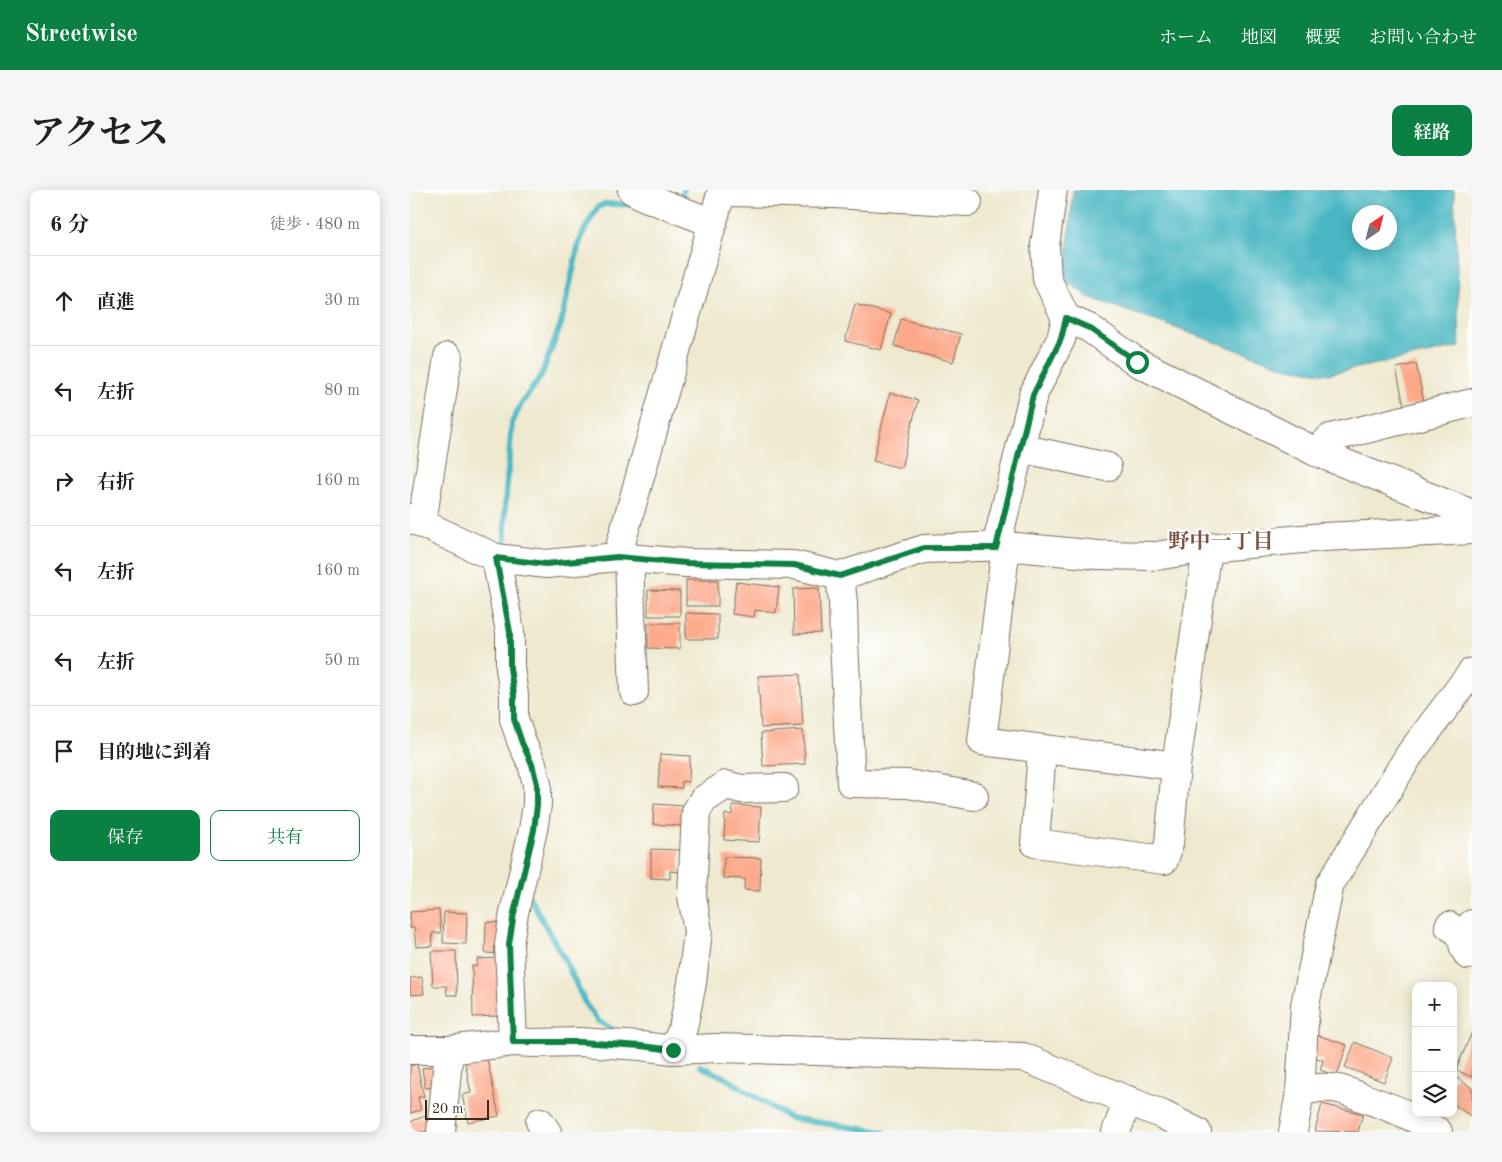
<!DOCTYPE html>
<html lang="ja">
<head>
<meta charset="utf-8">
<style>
  :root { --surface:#fff; --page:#f6f6f6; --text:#202124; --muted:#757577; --line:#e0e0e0; --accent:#0b8043 }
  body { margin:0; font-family:"Old Standard TT","Noto Serif JP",serif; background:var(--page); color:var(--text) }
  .controls { position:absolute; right:15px; bottom:15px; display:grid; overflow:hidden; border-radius:10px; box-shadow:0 2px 12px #0003 }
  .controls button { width:45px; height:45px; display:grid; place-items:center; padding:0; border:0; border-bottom:1px solid var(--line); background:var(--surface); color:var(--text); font:25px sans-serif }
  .compass { position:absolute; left:942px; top:15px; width:45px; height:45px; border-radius:50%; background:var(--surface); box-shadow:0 2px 12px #0003; rotate:35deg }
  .scale { position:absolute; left:15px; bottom:12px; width:64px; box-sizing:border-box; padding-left:5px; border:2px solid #3b2a1e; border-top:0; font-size:14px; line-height:18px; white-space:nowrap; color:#3b2a1e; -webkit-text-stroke:4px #fff; paint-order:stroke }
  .stop { position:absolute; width:15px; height:15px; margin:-11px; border:4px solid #0b8043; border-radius:50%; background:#fff }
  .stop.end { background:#0b8043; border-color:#fff; box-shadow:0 1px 5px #0008 }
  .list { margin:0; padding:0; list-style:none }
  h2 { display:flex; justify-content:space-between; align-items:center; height:65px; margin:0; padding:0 20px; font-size:21px }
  h2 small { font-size:16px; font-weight:400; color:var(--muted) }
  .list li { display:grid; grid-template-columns:32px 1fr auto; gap:15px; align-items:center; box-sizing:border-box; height:90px; padding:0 20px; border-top:1px solid var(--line) }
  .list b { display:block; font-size:19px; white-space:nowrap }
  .list em { font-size:16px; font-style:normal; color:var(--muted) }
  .actions { display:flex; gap:10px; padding:15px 20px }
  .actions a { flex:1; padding:11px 0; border:1px solid var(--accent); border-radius:10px; text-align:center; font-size:18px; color:var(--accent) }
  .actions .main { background:var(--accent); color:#fff }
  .icon { flex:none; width:28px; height:28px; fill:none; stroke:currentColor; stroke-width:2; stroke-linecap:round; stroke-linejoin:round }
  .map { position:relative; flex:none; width:1062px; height:942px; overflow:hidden; border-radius:10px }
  header { display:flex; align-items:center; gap:30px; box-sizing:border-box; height:70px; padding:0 25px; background:var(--accent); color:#fff }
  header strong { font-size:24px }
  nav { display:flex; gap:28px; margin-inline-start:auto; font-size:18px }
  .intro { display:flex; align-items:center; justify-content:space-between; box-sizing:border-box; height:120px; padding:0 30px }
  h1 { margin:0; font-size:35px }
  .button { padding:12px 22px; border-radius:10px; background:var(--accent); color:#fff; font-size:18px; font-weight:700 }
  main { display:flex; gap:30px; padding:0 30px }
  aside { flex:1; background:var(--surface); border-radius:10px; box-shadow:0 2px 12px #0003 }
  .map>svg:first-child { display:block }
  .water { fill:#48b7c3; stroke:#427070; fill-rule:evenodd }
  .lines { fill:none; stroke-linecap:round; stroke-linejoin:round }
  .stream { stroke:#48b7c3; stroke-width:6 }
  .building { fill:#fda889 }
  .minor-casing { stroke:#7a6d5c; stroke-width:30 }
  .minor { stroke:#fff; stroke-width:28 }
  .route { stroke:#0b8043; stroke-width:6 }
  .labels { text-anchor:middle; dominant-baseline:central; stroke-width:4.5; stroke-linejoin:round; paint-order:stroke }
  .neighbourhood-label { font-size:21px; font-weight:bold; fill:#7f5643; stroke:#fff }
</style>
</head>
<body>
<header>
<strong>Streetwise</strong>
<nav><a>ホーム</a><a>地図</a><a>概要</a><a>お問い合わせ</a></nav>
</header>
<div class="intro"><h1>アクセス</h1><a class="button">経路</a></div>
<main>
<aside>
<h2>6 分<small>徒歩 · 480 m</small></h2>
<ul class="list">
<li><svg class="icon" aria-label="ahead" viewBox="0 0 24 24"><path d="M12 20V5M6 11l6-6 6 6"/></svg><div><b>直進</b></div><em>30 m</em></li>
<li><svg class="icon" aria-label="left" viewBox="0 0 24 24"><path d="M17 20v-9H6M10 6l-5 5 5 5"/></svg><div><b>左折</b></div><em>80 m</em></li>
<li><svg class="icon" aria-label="right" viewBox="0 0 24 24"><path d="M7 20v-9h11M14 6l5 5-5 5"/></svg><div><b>右折</b></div><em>160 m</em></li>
<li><svg class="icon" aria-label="left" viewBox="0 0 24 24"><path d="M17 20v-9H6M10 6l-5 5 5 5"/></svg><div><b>左折</b></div><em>160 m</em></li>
<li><svg class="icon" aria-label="left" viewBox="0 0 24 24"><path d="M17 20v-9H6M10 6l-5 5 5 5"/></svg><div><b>左折</b></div><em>50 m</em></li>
<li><svg class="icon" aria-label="arrive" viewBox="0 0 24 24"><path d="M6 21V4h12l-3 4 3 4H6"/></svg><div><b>目的地に到着</b></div></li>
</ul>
<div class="actions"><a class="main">保存</a><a>共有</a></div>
</aside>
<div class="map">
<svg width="1062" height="942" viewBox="0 0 1062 942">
  <rect width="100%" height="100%" fill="#fff"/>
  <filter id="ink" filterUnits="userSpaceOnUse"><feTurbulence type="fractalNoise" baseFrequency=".02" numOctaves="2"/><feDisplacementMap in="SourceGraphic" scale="10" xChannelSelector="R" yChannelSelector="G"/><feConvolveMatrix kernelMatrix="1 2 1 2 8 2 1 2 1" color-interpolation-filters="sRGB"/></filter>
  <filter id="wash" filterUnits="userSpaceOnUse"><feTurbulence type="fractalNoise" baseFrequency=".0096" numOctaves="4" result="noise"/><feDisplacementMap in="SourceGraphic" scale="20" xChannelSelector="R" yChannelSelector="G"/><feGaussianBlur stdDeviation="1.12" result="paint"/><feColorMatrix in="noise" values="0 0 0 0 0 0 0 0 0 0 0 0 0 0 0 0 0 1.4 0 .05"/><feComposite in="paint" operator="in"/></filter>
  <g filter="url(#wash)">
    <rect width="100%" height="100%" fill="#eee9cf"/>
    <path class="water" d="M 663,0 L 1044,0 L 1050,157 L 918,184 L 878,178 L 678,107 L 655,90 ZM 949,22 L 979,22 L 979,52 L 949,52 Z"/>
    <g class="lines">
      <g class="stream">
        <polyline points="271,7 274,0"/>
        <polyline points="95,360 95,315 102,233 111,214 131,186 151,134 169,53 175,39 188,17 195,14 229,15"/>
        <polyline points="118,705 155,770 176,815 188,831 213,845"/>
        <polyline points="290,876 314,887 379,928 473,942"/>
      </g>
    </g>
    <g id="blocks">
      <g class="building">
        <polygon points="445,114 481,124 471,160 435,151"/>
        <polygon points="491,129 551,144 543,172 484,156"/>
        <polygon points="1006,174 1014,212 994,216 986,178"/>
        <polygon points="480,203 508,210 491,278 463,271"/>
        <rect x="276" y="390" width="32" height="26"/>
        <polygon points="326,392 369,397 366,423 345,420 344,427 322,424"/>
        <polygon points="409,398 411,443 384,444 383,399"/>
        <polygon points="238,400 270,401 270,426 238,426"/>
        <polygon points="276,423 308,424 308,449 276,449"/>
        <polygon points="238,433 270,433 270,459 238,458"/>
        <polygon points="390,484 393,536 351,538 348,486"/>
        <polygon points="393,540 395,574 353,576 351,543"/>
        <polygon points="250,564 280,566 279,592 272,591 272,598 248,597"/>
        <polygon points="244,614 275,616 273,636 243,634"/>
        <polygon points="323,615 351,617 349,652 314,650 315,624 322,625"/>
        <polygon points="241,659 270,660 270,682 260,681 260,689 241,688"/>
        <polygon points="314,667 351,668 350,701 334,700 335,689 313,688"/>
        <polygon points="29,720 31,743 22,743 23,756 6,757 4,738 0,738 0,722"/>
        <polygon points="34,722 57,723 56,754 33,753"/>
        <polygon points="76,732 96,733 95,764 75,763"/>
        <polygon points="21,761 46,761 47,805 37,805 36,796 23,796"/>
        <polygon points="89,768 90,826 63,827 62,776 67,776 67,769"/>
        <polygon points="12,787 14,804 0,805 0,788"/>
        <polygon points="1062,842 1062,887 1046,880"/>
        <polygon points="904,844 937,855 927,886 910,880 913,870 897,865"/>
        <polygon points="945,852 983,868 974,892 935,877"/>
        <polygon points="77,868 89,926 58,932 52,905 61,903 55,872"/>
        <polygon points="7,874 14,907 8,907 11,920 0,923 0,876"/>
        <polygon points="27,876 30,896 15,898 12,878"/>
        <polygon points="1046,887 1062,898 1062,927 1043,914 1043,891"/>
        <polygon points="912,914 953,924 948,942 905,941"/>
        <polygon points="15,926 21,942 0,942 0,932"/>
      </g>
    </g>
  </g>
  <g filter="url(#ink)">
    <use href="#blocks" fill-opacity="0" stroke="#7a6d5c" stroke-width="1"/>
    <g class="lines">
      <defs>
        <g id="minor">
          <polyline points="222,0 235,7 303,33"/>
          <polyline points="643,0 635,55 637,89 656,128 679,138 727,172 906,262 1062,324"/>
          <polyline points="312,2 425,4 558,12"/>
          <polyline points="610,258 697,277"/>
          <polyline points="906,262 920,248 1062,213"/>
          <polyline points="0,328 86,368 136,374 207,367 276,373 384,375 430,386 514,359 596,356 688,365 746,366 797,358 913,347 1062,340"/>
          <polyline points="12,332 38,167"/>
          <polyline points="596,356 572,551 766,576"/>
          <polyline points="586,357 623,205 651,149 656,128"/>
          <polyline points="207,367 312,0"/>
          <polyline points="86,368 100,442 100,478 104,505 104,529 112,553 122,574 127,594 127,615 123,640 104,723 99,754 103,852"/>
          <polyline points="219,368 224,502"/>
          <polyline points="430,386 433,412 434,452 441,593 498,594 564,606"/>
          <polyline points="632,560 625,653 754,670 759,654 766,576 797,358"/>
          <polyline points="1039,736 1050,743 1059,739 1062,734"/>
          <polyline points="1050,743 1054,758 1058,765"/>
          <polyline points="0,860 39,860 103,852 124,853 170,852 231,856 263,860 307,858 613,867 753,925 787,942"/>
          <polyline points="263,860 273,838 282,793 288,741 282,706 286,622 293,610 316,595 331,599 374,598"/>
          <path d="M 890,902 C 900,899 910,897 921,898 C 932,898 943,904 954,908 C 982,918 1002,925 1028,942"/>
          <polyline points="130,932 137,942"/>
          <polyline points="31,942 39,860"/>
          <polyline points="706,942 718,910"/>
          <polyline points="883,942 890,902 895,815 920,694 1000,564 1062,482"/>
        </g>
      </defs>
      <use href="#minor" class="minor-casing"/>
      <use href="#minor" class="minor"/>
    </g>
  </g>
  <g class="lines" filter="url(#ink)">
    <polyline class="route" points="263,860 231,856 170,852 103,852 99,754 104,723 124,640 127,615 127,594 122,574 112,553 104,529 104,505 100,478 100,442 86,368 136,374 207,367 276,373 384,375 430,386 514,358 586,358 623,205 651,149 656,128 679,138 727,172"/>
  </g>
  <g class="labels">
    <g class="neighbourhood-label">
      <text x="811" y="352">野中一丁目</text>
    </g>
  </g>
</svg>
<div class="controls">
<button>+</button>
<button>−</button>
<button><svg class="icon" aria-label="layers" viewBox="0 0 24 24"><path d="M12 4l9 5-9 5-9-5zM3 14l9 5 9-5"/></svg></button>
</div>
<svg class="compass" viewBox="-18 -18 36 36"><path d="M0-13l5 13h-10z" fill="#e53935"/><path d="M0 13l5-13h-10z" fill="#757577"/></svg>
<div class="scale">20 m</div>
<div class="stop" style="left:727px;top:172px"></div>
<div class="stop end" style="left:263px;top:860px"></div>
</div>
</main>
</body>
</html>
